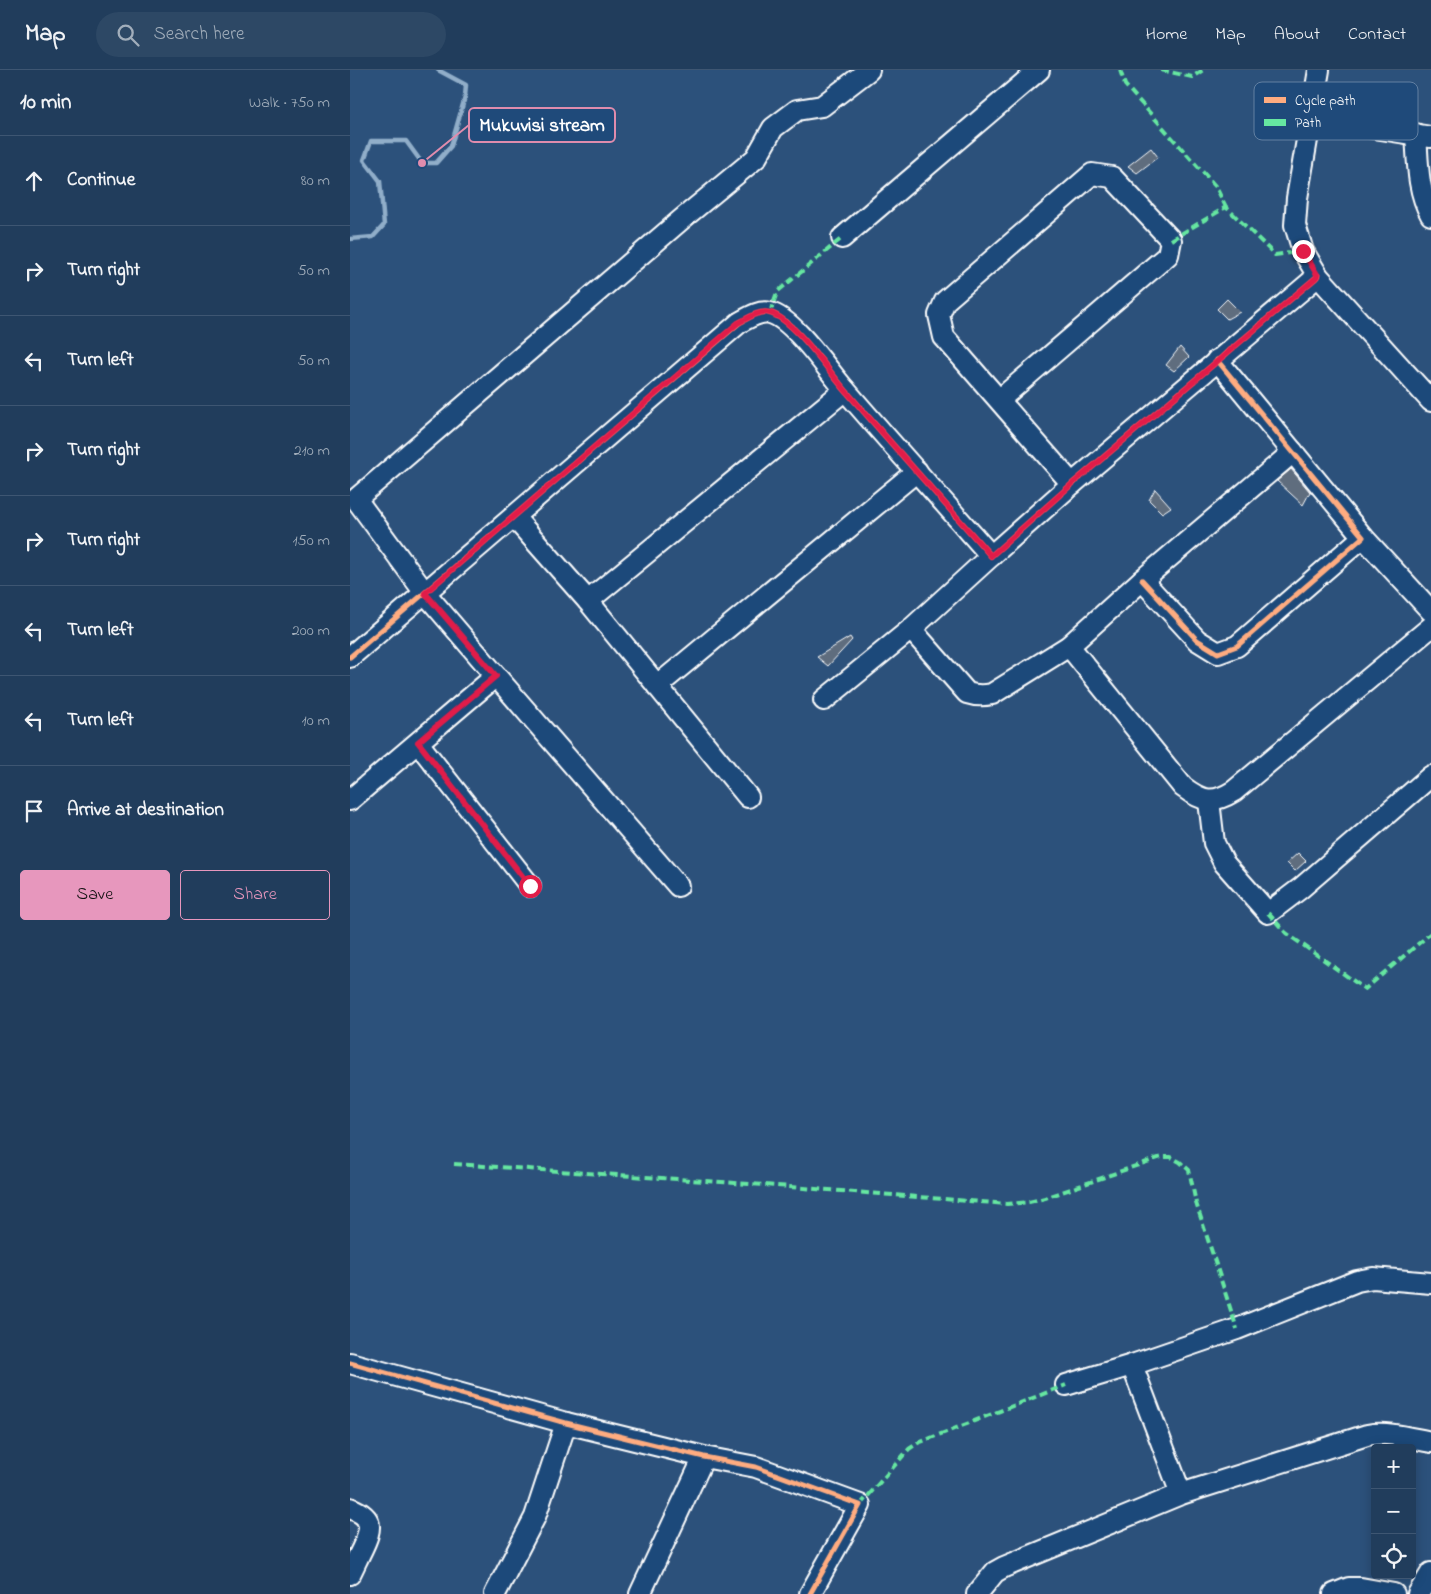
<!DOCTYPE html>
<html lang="en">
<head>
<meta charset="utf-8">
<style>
  :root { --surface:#213d5c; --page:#2d4865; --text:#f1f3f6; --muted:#a2aebb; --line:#3e5672; --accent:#e797bd }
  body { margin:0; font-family:"Indie Flower",sans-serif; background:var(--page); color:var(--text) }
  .controls { position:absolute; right:15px; bottom:15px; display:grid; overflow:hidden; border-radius:5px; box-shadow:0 2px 12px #0003 }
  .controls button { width:45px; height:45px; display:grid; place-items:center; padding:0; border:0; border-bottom:1px solid var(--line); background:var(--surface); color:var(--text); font:25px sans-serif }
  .stop { position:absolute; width:15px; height:15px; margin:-11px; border:4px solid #e11d48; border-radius:50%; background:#fff }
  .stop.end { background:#e11d48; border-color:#fff; box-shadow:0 1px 5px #0008 }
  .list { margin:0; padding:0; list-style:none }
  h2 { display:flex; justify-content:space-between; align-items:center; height:65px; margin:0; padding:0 20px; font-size:21px }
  h2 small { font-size:16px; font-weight:400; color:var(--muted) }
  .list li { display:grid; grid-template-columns:32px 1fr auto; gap:15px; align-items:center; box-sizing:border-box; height:90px; padding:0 20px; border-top:1px solid var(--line) }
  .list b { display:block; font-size:19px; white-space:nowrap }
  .list em { font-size:16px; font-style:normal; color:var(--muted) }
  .actions { display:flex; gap:10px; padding:15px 20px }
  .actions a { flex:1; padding:11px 0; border:1px solid var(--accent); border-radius:5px; text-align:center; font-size:18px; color:var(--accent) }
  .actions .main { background:var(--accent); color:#111 }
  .icon { flex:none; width:28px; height:28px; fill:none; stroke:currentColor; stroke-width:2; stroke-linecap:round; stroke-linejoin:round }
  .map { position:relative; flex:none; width:1081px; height:1524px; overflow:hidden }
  header { display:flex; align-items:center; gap:30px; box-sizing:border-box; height:70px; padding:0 25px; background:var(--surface); border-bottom:1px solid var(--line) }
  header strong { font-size:24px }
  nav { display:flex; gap:28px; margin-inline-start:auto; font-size:18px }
  .search { width:350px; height:45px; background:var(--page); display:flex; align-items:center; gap:12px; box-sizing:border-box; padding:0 18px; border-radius:28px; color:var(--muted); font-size:19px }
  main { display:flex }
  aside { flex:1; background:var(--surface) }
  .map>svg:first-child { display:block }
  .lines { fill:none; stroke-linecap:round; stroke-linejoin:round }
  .stream { stroke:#91aec9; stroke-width:4.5 }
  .building { fill:#5f6d7e; stroke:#fff }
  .minor-casing { stroke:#fff; stroke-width:24 }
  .minor { stroke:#1f4a7a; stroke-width:20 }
  .quiet { stroke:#66e7a1; stroke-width:4; stroke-dasharray:8 4; stroke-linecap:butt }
  .cycleway-casing { stroke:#1f4a7a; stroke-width:8 }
  .cycleway { stroke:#ffac80; stroke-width:5 }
  .route { stroke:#e11d48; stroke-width:6 }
  .key { fill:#1f4a7a; stroke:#6280a2; stroke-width:1 }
  .key-label { font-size:14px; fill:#fff }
  .leader { fill:none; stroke:#e08cad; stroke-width:2 }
  .callout-dot { fill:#e08cad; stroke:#1f4a7a; stroke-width:2 }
  .callout { fill:#1f4a7a; stroke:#e08cad; stroke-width:2 }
  .callout-label { font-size:19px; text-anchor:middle; font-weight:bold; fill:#fff }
</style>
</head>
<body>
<header>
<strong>Map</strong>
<div class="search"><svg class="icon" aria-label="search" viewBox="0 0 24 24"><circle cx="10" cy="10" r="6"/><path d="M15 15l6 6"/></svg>Search here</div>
<nav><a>Home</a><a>Map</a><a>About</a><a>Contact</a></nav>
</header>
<main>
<aside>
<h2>10 min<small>Walk · 750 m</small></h2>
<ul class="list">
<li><svg class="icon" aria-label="ahead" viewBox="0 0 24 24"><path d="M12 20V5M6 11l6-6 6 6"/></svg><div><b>Continue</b></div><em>80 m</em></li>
<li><svg class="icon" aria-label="right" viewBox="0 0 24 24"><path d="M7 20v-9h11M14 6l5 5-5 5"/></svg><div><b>Turn right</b></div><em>50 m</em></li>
<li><svg class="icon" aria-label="left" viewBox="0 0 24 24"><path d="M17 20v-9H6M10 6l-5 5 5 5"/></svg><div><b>Turn left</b></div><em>50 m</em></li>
<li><svg class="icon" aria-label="right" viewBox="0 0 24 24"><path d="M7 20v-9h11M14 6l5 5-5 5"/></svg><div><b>Turn right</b></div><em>210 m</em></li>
<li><svg class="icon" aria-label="right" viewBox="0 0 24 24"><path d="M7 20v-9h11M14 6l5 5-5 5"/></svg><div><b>Turn right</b></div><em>150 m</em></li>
<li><svg class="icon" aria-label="left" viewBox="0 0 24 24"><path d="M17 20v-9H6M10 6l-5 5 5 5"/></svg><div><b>Turn left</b></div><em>200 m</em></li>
<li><svg class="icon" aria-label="left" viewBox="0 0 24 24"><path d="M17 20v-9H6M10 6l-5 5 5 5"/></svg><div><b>Turn left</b></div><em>10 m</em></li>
<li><svg class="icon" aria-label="arrive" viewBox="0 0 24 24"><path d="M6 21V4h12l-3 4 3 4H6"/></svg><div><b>Arrive at destination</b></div></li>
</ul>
<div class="actions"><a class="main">Save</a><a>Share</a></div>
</aside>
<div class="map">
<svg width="1081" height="1524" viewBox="0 0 1081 1524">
  <rect width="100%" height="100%" fill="#2c517b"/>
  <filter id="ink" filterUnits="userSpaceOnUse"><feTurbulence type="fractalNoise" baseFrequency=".02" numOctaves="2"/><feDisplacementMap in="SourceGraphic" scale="10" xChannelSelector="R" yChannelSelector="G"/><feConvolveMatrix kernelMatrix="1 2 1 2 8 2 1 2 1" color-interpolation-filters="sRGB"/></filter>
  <g filter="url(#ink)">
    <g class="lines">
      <polyline class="stream" points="0,169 23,167 34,155 30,111 14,90 21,71 56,71 72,93 86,93 101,76 115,27 116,15 88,0"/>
    </g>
    <g class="building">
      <polygon points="801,78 808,87 787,103 778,96"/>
      <polygon points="877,229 890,242 877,249 867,239"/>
      <polygon points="830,277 839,287 824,301 816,295"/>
      <polygon points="941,399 960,422 953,435 927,411"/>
      <polygon points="805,419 821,437 812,443 799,430"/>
      <polygon points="500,567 502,570 478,596 467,587"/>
      <polygon points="948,783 956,791 945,801 937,793"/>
    </g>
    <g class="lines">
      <defs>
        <g id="minor">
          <polyline points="969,0 947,128 945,155 953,181 968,206 1081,331"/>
          <polyline points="961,48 1081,67"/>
          <path d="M 1066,64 C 1068,92 1067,120 1081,145"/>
          <polyline points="492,168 689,0"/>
          <polyline points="649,330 818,185 821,170 762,107 742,104 595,231 589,245 594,267 722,414"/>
          <polyline points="164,447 238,531 398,727"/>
          <polyline points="1013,467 1081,541"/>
          <polyline points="792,510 847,570 868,583 887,576 1013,467 867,290"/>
          <polyline points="238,531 495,320"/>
          <path d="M 561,559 L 617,623 C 626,626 633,626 642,624 L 719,576 L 792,510 L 943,382"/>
          <path d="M 719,576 L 833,717 C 853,732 863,734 884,721 L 1081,557"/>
          <path d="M 0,587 L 389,253 C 398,248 409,240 420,243 C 444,249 479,302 496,321 C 544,377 593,431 641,486 L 722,414 L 968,206"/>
          <polyline points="146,606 328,816"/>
          <polyline points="307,616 567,401"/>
          <polyline points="474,630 561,559 641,486"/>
          <polyline points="68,673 180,816"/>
          <polyline points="0,730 146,606 75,523 6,429 332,149 406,88 423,58 447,40 472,36 519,0"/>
          <polyline points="859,731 864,773 874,793 918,843 951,818 1081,706"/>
          <polyline points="0,1293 216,1353 354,1387 406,1397 510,1435 460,1524"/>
          <polyline points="782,1295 831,1424"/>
          <polyline points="716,1315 782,1295 887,1259 1007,1211 1023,1208 1081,1213"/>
          <path d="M 0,1438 C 24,1447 22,1458 12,1479 C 8,1487 4,1496 0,1504"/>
          <polyline points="145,1524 185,1447 216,1353"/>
          <polyline points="290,1524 354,1387"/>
          <path d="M 627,1524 L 645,1502 L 654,1497 L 831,1424 L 1017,1365 C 1038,1361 1060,1368 1081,1372"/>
          <polyline points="984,1524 999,1518 1011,1518 1044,1524"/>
          <polyline points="1068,1524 1081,1503"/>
        </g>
      </defs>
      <use href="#minor" class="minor-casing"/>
      <use href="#minor" class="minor"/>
      <g class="quiet">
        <polyline points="770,0 775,15 866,117 876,137"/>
        <polyline points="811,0 842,7 853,0"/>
        <polyline points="821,170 876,137 925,185 953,181"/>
        <polyline points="420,243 427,222 492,168"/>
        <polyline points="918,843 936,863 1015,919 1081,863"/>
        <polyline points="104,1094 415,1115 657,1134 679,1132 695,1128 811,1087 821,1087 830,1092 839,1100 846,1133 887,1259"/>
        <polyline points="510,1435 559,1379 568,1373 716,1315"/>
      </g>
      <defs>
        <g id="cycleway">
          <polyline points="792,510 847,570 868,583 887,576 1013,467 867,290"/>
          <path d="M 0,587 L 389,253 C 398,248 409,240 420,243 C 444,249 479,302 496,321 C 544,377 593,431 641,486 L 722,414 L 968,206"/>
          <polyline points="0,1293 216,1353 354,1387 406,1397 510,1435 460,1524"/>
        </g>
      </defs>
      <use href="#cycleway" class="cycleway-casing"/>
      <use href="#cycleway" class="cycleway"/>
    </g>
  </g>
  <g class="lines" filter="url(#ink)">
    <path class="route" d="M 180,816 L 68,672 L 146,606 L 75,523 L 388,253 C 398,248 409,240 420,243 C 444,249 479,302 496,321 C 544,377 593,431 641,486 L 722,414 L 968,206 L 953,181"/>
  </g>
  <rect x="904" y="12" width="164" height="58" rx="8" class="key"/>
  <rect x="914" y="27" width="22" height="6" fill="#ffac80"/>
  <rect x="914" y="49" width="22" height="7" fill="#66e7a1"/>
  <g class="key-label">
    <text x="945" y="35">Cycle path</text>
    <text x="945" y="57">Path</text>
  </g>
  <path class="leader" d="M72 93L119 55"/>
  <circle class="callout-dot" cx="72" cy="93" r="5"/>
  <rect class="callout" x="119" y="38" width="146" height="34" rx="5"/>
  <g class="callout-label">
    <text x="192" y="61">Mukuvisi stream</text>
  </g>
</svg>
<div class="controls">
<button>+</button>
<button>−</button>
<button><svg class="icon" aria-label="locate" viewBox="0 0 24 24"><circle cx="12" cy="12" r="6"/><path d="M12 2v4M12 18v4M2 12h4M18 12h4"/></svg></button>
</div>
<div class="stop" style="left:180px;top:816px"></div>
<div class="stop end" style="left:953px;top:181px"></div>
</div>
</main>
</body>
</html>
